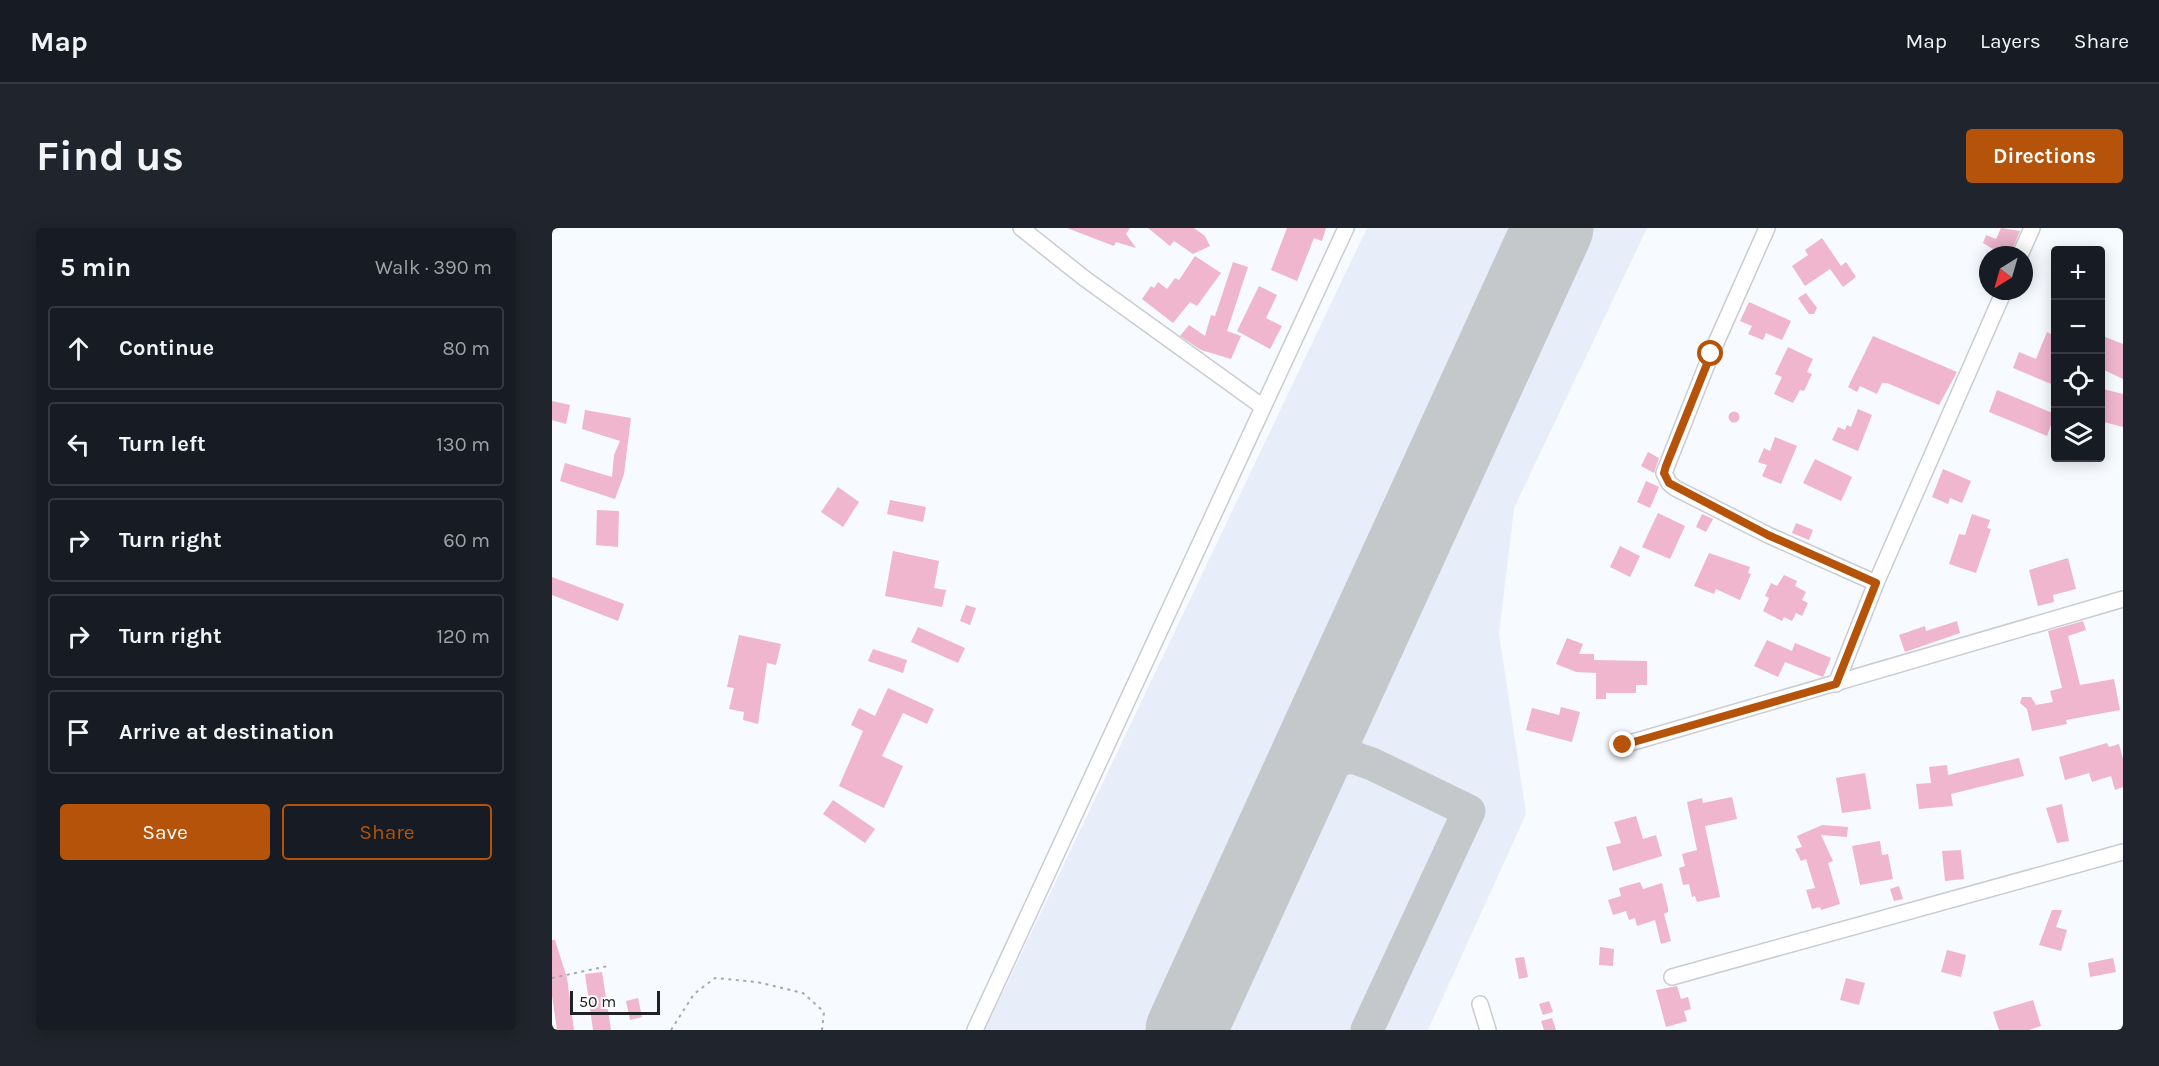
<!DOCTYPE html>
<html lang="en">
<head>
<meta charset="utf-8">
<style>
  :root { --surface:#171b24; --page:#20242c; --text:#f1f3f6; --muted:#9ea1a6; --line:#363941; --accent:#b45309 }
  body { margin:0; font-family:Karla,sans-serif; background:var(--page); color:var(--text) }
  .controls { position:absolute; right:18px; top:18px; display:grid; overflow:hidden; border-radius:6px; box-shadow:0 3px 15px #0003 }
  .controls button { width:54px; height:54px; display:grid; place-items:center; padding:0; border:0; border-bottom:2px solid var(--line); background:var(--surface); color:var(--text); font:30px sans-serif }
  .compass { position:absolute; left:1427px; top:18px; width:54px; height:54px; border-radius:50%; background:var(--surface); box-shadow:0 3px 15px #0003; rotate:217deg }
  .scale { position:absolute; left:18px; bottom:15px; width:90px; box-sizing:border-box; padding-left:6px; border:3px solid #212223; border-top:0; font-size:16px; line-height:21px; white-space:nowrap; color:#212223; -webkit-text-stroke:4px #fff; paint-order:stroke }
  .stop { position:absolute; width:18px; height:18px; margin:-14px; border:4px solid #b45309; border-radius:50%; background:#fff }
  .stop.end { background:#b45309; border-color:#fff; box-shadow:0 2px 6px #0008 }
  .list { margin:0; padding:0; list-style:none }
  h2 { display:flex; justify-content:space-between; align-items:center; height:78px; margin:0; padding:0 24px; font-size:26px }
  h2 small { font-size:20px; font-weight:400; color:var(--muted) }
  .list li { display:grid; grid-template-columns:39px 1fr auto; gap:18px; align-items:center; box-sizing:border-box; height:84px; margin:0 12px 12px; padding:0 12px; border:2px solid var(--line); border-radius:6px }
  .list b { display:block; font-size:22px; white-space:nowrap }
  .list em { font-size:20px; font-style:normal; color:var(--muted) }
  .actions { display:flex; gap:12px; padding:18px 24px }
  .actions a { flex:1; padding:14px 0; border:2px solid var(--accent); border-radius:6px; text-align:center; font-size:21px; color:var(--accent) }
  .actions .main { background:var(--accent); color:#fff }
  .icon { flex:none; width:33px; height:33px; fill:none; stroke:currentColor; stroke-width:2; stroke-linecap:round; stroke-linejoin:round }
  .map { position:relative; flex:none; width:1571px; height:802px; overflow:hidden; border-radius:6px }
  header { display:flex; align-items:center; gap:36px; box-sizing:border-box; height:84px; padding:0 30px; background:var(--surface); border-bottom:2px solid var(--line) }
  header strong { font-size:28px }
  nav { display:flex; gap:33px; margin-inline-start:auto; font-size:21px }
  .intro { display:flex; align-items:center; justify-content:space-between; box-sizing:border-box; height:144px; padding:0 36px }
  h1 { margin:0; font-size:42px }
  .button { padding:15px 27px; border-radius:6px; background:var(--accent); color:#fff; font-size:21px; font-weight:700 }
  main { display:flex; gap:36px; padding:0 36px }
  aside { flex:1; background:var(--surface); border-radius:6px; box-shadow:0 3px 15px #0003 }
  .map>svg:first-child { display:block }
  .built { fill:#e7eef9 }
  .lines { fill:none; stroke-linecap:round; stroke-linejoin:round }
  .taxiway { stroke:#c5c8ca; stroke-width:33 }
  .runway { stroke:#c5c8ca; stroke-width:81 }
  .building { fill:#efb6cd }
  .minor-casing { stroke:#caccd1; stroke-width:18 }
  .path { stroke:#a7a9ac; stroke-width:2; stroke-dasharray:3 4.5; stroke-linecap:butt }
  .minor { stroke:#fff; stroke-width:15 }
  .route { stroke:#b45309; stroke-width:8 }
</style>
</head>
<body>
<header>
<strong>Map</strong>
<nav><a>Map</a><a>Layers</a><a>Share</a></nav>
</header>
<div class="intro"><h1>Find us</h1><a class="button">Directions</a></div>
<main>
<aside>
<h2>5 min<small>Walk · 390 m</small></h2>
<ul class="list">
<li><svg class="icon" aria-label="ahead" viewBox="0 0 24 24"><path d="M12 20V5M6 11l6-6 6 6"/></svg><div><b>Continue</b></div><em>80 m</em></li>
<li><svg class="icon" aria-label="left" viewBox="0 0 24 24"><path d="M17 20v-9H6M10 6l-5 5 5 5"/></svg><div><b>Turn left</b></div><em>130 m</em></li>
<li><svg class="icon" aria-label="right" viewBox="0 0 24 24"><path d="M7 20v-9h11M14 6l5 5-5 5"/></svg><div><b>Turn right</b></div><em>60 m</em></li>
<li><svg class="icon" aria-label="right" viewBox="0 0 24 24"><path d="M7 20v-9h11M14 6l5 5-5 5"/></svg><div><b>Turn right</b></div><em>120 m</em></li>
<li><svg class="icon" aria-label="arrive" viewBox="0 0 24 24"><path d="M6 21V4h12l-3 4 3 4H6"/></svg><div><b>Arrive at destination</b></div></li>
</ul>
<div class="actions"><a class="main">Save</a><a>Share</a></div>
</aside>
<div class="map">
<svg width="1571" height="802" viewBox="0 0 1571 802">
  <rect width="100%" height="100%" fill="#f7fafe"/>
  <polygon class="built" points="815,0 1095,0 962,280 947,406 974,586 876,802 433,802"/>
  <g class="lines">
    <polyline class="taxiway" points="774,535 800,529 820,536 917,583 815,802"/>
    <polyline class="runway" points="634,802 1001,0"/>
  </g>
  <g class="building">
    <polygon points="515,0 578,0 574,6 584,20 564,14 562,18"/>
    <polygon points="596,0 642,0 653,8 658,18 641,26 622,13 618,18"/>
    <polygon points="735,0 774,0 770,13 762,10 745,53 719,42"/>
    <polygon points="1449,0 1468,3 1458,27 1451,27 1431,15 1434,7 1444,11"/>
    <polygon points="1270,10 1289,38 1294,34 1304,49 1291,59 1278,41 1253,58 1240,38 1256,27 1253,22"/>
    <polygon points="643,28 669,45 645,78 638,74 621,95 590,71 599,58 602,60 606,54 615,61 623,50 627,52"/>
    <polygon points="681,34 696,39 675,103 689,108 679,131 649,122 628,108 637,97 653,108 659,87 663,88"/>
    <polygon points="707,58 725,67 714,90 730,98 718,121 685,103"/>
    <polygon points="1254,65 1265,80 1262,86 1257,86 1246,70"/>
    <polygon points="1197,74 1239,93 1230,112 1214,105 1211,112 1196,106 1200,98 1188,93"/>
    <polygon points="1495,104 1503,108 1503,145 1499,156 1461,140 1467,124 1484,131"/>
    <polygon points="1548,107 1571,116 1571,151 1548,140"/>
    <polygon points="1321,108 1405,144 1387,177 1335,155 1330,155 1325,166 1308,158 1305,164 1296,159"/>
    <polygon points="1236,119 1261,131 1255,144 1260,146 1252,163 1248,162 1241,175 1222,166 1230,149 1223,146"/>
    <polygon points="1551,161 1571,166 1571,199 1548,193"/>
    <polygon points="1445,162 1503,186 1495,208 1437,184"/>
    <polygon points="0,173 18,177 14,196 0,192"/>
    <polygon points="1306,181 1320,187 1306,223 1280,212 1286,199 1293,202 1295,197 1299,199"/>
    <polygon points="33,182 79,190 72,246 63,271 8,253 13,235 60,249 62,227 68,213 30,201"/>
    <circle cx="1182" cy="189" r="5.5"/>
    <polygon points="1223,209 1245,218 1229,256 1210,248 1215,237 1206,234 1212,220 1218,223"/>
    <polygon points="1096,224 1107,230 1102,245 1089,238"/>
    <polygon points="1263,231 1300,249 1289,273 1251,255"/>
    <polygon points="1391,241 1419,253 1410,275 1398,270 1396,276 1380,269"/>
    <polygon points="1094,253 1107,259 1098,280 1085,274"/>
    <polygon points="286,259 307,274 291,299 269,284"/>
    <polygon points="338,272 374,279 371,294 335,286"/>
    <polygon points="45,282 67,283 66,319 44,317"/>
    <polygon points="1106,285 1133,298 1118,331 1090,319"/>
    <polygon points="1150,286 1161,291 1154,304 1144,299"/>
    <polygon points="1420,286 1438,292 1435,300 1439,301 1424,345 1397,336 1407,306 1413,307"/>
    <polygon points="1244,295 1261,302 1257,312 1240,305"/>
    <polygon points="1068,318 1088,328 1078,349 1058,339"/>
    <polygon points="341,323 387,333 382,360 394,362 390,379 333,368"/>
    <polygon points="1157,325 1198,339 1196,345 1199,346 1188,372 1164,361 1162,366 1142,358"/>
    <polygon points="1516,330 1524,361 1501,367 1502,374 1486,378 1477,342"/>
    <polygon points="1232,347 1245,353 1243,358 1254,364 1250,372 1256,375 1250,388 1244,385 1240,393 1232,389 1230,393 1211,383 1217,370 1213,368 1219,355 1225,358"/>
    <polygon points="0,349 72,376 66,393 0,367"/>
    <polygon points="414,377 424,380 418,397 408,393"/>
    <polygon points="1405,393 1408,405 1353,424 1347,407 1373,398 1374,403"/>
    <polygon points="1531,393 1534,402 1516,408 1528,457 1562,451 1568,482 1514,492 1515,496 1480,503 1475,481 1468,475 1470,469 1479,469 1484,477 1501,474 1498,463 1510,460 1496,403"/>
    <polygon points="366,399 413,420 406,435 359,414"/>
    <polygon points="187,407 229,416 224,437 215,435 206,496 191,492 192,484 177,481 182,460 175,459"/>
    <polygon points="1015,410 1031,416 1027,426 1042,426 1042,432 1095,433 1095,457 1084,457 1084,465 1054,465 1054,471 1044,471 1044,445 1024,444 1004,436"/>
    <polygon points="1215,412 1240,423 1243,415 1279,430 1271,449 1233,434 1226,449 1202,438"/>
    <polygon points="321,421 355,432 351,445 316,433"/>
    <polygon points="336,460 382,481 375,496 351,485 330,528 351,538 332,580 287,558 311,503 299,497 307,480 323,488"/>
    <polygon points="1009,479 1028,484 1020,514 974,502 980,480 1007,487"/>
    <polygon points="1555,515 1557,519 1567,516 1571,531 1571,559 1563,562 1559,548 1540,554 1537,545 1513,552 1507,529"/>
    <polygon points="1467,530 1472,548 1399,566 1401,578 1367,581 1364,556 1379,555 1377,539 1395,537 1396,547"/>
    <polygon points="1313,545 1319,581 1290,585 1284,550"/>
    <polygon points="1180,569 1185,591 1153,598 1168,669 1145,674 1143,668 1140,669 1137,656 1131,657 1127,640 1133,638 1130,626 1145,622 1135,574 1150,570 1151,575"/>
    <polygon points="281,572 323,601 313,615 271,586"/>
    <polygon points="1510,576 1517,613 1505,615 1494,580"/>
    <polygon points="1084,588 1091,611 1104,607 1110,628 1061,643 1054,619 1069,615 1062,594"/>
    <polygon points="1270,597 1296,599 1295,609 1269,607 1281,633 1276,635 1288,676 1269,682 1268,679 1260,681 1254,662 1263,660 1254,631 1249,633 1243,621 1250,619 1245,608"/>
    <polygon points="1328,613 1330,627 1336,626 1341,651 1308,657 1300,618"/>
    <polygon points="1409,622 1412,651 1393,653 1390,623"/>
    <polygon points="1088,654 1091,661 1110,655 1116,680 1116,684 1112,686 1119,713 1109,716 1103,692 1085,698 1083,690 1077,692 1074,683 1061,687 1056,672 1069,668 1067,660"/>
    <polygon points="1347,658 1351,671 1342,673 1338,661"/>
    <polygon points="1500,682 1510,682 1504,699 1515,702 1509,723 1487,717"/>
    <polygon points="0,712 3,712 15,750 22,802 5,802 0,768"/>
    <polygon points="1048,719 1062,721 1061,738 1047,737"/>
    <polygon points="1395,722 1414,727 1409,749 1389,744"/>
    <polygon points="972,729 976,749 967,751 963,730"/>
    <polygon points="1561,730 1564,744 1538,749 1536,735"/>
    <polygon points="50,744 59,802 41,802 33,746"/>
    <polygon points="1294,750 1313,755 1307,777 1288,772"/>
    <polygon points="1125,758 1129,771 1136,769 1139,781 1132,783 1135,793 1114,799 1104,762"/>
    <polygon points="86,770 90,789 78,792 74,773"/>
    <polygon points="1481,772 1489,798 1477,802 1447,802 1441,784"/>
    <polygon points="997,773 1001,784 991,787 987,776"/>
    <polygon points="1000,790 1004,802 992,802 989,793"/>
  </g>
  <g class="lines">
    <defs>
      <g id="minor">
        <polyline points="469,0 532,50 711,179"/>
        <polyline points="1215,0 1159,126 1112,245 1117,255 1123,260 1216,307 1324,355"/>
        <polyline points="1468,27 1480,0"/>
        <polyline points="1284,456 1324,355 1452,63"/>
        <polyline points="1071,517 1571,371"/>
        <polyline points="1120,749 1571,624"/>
        <polyline points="928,776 936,802"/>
        <polyline points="423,802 794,0"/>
      </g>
    </defs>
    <use href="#minor" class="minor-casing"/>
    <g class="path">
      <polyline points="0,750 56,738"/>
      <polyline points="119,802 142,766 163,750 205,754 251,765 272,784 270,802"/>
    </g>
    <use href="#minor" class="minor"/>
  </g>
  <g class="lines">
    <polyline class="route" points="1071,517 1284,456 1324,355 1216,307 1117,255 1112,245 1114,238 1159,126"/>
  </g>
</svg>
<div class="controls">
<button>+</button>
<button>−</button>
<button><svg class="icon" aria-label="locate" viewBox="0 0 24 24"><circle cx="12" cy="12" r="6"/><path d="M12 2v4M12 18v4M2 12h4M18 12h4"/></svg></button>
<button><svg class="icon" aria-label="layers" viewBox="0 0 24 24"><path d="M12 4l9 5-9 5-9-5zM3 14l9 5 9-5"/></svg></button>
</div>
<svg class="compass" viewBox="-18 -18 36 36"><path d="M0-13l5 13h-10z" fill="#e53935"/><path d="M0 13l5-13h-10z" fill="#9ea1a6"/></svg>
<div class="scale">50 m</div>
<div class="stop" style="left:1159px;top:126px"></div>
<div class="stop end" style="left:1071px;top:517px"></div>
</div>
</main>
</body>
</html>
